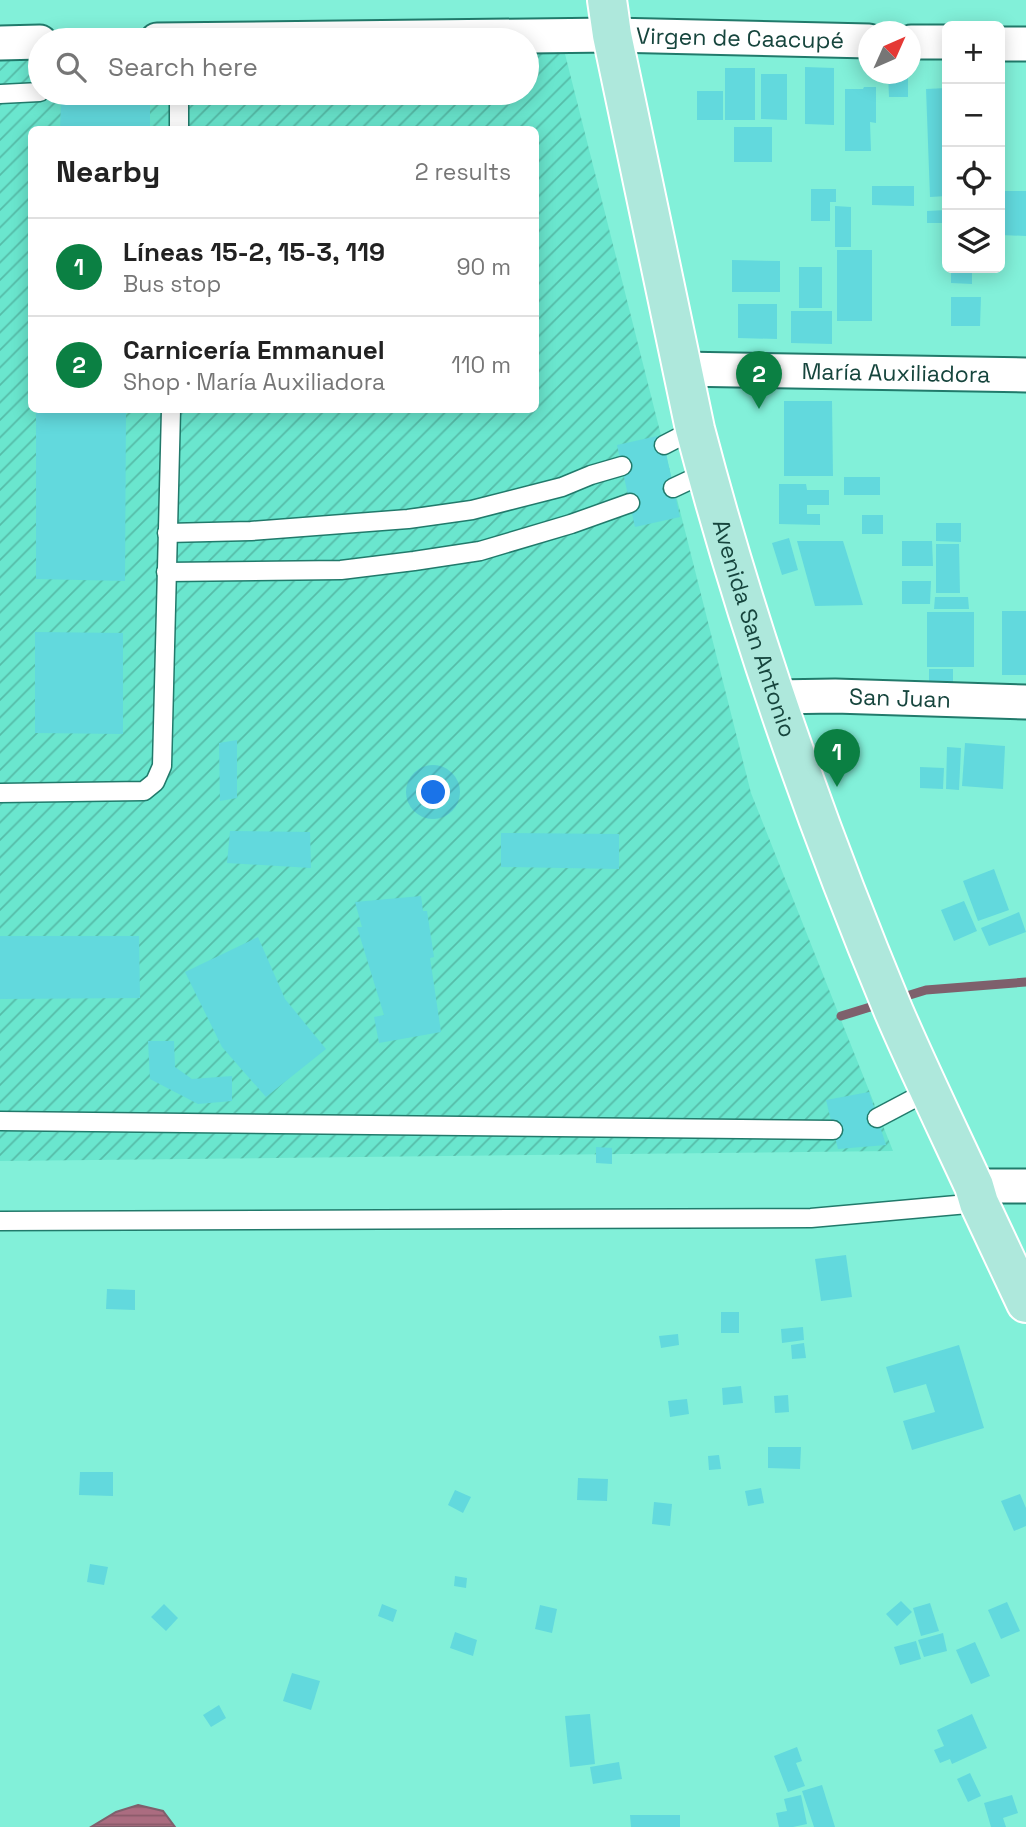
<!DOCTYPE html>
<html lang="en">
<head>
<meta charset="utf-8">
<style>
  :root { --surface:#fff; --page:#f6f6f6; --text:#222; --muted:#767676; --line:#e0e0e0; --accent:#0b8043 }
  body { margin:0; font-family:"Space Grotesk",sans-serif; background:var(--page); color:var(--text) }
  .controls { position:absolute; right:21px; top:21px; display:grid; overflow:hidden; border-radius:10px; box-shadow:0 4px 18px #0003 }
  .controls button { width:63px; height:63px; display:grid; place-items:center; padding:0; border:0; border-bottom:2px solid var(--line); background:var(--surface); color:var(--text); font:35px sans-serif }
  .compass { position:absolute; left:858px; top:21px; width:63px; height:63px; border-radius:50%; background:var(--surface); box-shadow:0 4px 18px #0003; rotate:45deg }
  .you { position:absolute; left:434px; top:793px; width:24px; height:24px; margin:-18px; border:5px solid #fff; border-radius:50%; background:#1a73e8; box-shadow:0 0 0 10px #1a73e833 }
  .badge { display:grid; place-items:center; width:46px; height:46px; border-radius:50%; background:var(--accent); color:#fff; font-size:23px; font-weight:700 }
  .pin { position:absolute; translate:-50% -58px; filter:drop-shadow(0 2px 4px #0008) }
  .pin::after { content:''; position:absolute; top:37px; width:24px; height:21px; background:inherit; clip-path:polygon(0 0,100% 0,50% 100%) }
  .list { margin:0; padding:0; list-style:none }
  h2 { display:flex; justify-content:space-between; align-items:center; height:91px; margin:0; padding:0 28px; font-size:30px }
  h2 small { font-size:23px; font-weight:400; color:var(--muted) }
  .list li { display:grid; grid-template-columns:46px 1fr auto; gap:21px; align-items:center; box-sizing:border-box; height:98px; padding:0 28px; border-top:2px solid var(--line) }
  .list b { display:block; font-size:26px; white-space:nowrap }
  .list p { margin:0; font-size:23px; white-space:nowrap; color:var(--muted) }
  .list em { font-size:23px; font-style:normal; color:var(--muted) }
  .icon { flex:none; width:38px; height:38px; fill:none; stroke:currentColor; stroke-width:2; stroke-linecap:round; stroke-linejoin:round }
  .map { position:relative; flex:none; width:1026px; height:1827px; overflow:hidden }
  .search { position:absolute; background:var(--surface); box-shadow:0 4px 18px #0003; left:28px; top:28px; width:511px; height:77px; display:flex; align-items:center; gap:18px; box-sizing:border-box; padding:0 24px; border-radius:38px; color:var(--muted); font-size:26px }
  .panel { position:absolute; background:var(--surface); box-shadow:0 4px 18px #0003; left:28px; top:126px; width:511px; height:287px; border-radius:10px }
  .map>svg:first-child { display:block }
  .industrial { fill:url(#industrial-furrows); fill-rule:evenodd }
  .water { fill:url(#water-rules); stroke:#7e606c; stroke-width:2 }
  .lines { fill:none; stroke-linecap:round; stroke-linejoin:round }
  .stream { stroke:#7e606c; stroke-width:9 }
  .building { fill:#62d9dd }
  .service-casing { stroke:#217a6b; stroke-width:21 }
  .minor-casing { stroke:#217a6b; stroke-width:37 }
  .primary-casing { stroke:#fff; stroke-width:42 }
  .service { stroke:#fff; stroke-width:18 }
  .minor { stroke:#fff; stroke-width:33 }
  .primary { stroke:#aee8dc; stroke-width:38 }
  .labels { text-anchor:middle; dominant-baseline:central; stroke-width:5; stroke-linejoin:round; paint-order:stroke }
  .street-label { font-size:23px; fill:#16453d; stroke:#82f0d9 }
</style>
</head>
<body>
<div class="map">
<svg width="1026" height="1827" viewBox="0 0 1026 1827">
  <defs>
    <pattern id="industrial-furrows" width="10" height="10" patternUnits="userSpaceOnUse" patternTransform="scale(1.75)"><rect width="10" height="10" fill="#6ae6ce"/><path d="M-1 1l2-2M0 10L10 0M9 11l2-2" fill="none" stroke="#56bca8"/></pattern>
    <pattern id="water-rules" width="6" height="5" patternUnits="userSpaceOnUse" patternTransform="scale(1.75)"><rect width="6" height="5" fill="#ab6c80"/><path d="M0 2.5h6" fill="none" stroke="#8a5b6a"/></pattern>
  </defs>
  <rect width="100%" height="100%" fill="#82f0d9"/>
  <path class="industrial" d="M 562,42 L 751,793 L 893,1151 L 0,1161 L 0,50 L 40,49 L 40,93 L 527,93 L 527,43 ZM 32,130 L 536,130 L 536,410 L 32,410 Z"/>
  <polygon class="water" points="138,1805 163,1811 175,1827 91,1827 116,1812"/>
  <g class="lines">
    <g class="stream">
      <polyline points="900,998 926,990 1026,982"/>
      <polyline points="841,1016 880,1004"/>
    </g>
  </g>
  <g class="building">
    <polygon points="805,67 834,68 834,125 805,124"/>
    <rect x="725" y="68" width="30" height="52"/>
    <polygon points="761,74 787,74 787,120 761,119"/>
    <polygon points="888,74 908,74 908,97 889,97"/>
    <polygon points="864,87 876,87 876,123 870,122 871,151 845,151 845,89 863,89"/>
    <polygon points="947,88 947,196 930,197 926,89"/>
    <rect x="697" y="91" width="26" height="29"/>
    <polygon points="61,100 150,101 150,130 60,130"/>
    <rect x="734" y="127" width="38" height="35"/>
    <polygon points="872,186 914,186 914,206 872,205"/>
    <polygon points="811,189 836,189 836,202 830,202 830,221 811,221"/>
    <polygon points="1000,191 1026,191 1026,236 1000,235"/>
    <polygon points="835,206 851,207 851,247 835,247"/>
    <polygon points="947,210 947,223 927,223 927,211"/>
    <rect x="837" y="250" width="35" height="71"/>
    <polygon points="732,260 780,261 780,292 732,292"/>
    <rect x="799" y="267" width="23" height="41"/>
    <polygon points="951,268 972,268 972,284 951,283"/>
    <polygon points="951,297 981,297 980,326 951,326"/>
    <polygon points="738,304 777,304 777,339 738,338"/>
    <polygon points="791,311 832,311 832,344 791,343"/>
    <polygon points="784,401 832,401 833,476 784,476"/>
    <polygon points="36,410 126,410 125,581 36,579"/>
    <polygon points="662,435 680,517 635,527 617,445"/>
    <rect x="844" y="477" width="36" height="18"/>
    <polygon points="779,484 806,484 807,490 829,490 829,505 807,505 807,514 820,514 820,525 779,524"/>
    <rect x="862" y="515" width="21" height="19"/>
    <polygon points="936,523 961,523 961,542 936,541"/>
    <polygon points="789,538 798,570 782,575 772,543"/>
    <polygon points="797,541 843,541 863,605 815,606"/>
    <polygon points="902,541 932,541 933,566 902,566"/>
    <polygon points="936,544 959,544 960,593 936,593"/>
    <polygon points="902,581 931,581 930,604 902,604"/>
    <polygon points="935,597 968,597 969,609 934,609"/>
    <rect x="1002" y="611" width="24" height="64"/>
    <rect x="927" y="612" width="47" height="55"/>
    <polygon points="35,632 123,633 123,734 35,733"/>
    <rect x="929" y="669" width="24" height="13"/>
    <polygon points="237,740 237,798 220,801 219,743"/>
    <polygon points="965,743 1005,746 1003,789 962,786"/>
    <polygon points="947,747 961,748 959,790 946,789"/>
    <polygon points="920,767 944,768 943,789 920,788"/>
    <polygon points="230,831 310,832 311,868 227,863"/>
    <polygon points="501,833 619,834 619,869 501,867"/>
    <polygon points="994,869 1009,910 978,921 963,881"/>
    <polygon points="421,896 423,911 427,911 434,957 430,958 441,1032 379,1043 374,1017 384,1015 357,927 362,927 355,902"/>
    <polygon points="964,901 977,931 954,941 941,910"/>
    <polygon points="1019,912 1026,932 989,946 981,928"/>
    <polygon points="0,936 139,936 140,998 0,999"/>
    <polygon points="258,937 285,999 326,1049 266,1097 222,1047 185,972"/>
    <polygon points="148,1041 174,1041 175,1067 192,1079 232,1076 232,1101 198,1104 150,1079"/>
    <polygon points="869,1092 886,1145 838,1149 826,1100"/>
    <polygon points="596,1147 612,1148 612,1164 596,1163"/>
    <polygon points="846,1255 852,1297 821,1301 815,1259"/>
    <polygon points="107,1289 135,1290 135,1310 106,1309"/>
    <rect x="721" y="1312" width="18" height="21"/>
    <polygon points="803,1327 804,1340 782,1343 781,1329"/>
    <polygon points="678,1334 679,1345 661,1348 659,1336"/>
    <polygon points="804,1343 806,1358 792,1359 791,1345"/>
    <polygon points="959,1345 984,1428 912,1450 903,1421 935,1412 926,1384 894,1393 886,1367"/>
    <polygon points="741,1386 743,1403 723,1405 722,1388"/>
    <polygon points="788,1395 789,1412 775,1413 774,1396"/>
    <polygon points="687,1399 689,1414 670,1417 668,1401"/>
    <polygon points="768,1447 801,1447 800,1469 768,1468"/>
    <polygon points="719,1455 721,1469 709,1470 708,1456"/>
    <polygon points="80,1472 113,1472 113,1496 79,1495"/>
    <polygon points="578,1478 608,1479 607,1501 577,1500"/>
    <polygon points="761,1488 764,1503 748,1506 745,1491"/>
    <polygon points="455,1490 471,1497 463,1513 448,1505"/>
    <polygon points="1020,1494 1026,1508 1026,1526 1014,1531 1001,1501"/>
    <polygon points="654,1502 672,1504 670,1526 652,1524"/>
    <polygon points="90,1564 108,1567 104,1585 87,1582"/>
    <polygon points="455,1576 467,1578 466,1588 454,1586"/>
    <polygon points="901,1601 912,1612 897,1626 886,1614"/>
    <polygon points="1007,1602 1020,1631 1001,1639 988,1610"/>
    <polygon points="930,1603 939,1631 921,1636 913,1608"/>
    <polygon points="164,1604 178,1618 166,1631 151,1617"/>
    <polygon points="382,1604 397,1610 393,1622 378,1616"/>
    <polygon points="540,1605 557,1609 552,1633 535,1629"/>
    <polygon points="455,1632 477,1640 473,1656 450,1648"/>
    <polygon points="943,1633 947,1651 924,1657 918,1640"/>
    <polygon points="916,1641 921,1659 900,1665 894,1647"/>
    <polygon points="975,1642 990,1676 971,1684 956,1650"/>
    <polygon points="292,1673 320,1681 311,1710 283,1701"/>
    <polygon points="219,1705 226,1718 211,1727 203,1715"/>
    <polygon points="590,1714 595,1764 570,1767 565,1716"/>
    <polygon points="972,1714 987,1748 952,1764 950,1759 940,1763 934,1750 944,1746 937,1730"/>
    <polygon points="797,1747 802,1761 796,1763 805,1786 788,1792 774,1756"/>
    <polygon points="619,1762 622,1779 593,1784 590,1767"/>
    <polygon points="970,1773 981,1796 968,1802 957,1779"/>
    <polygon points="822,1785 835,1827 814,1827 802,1791"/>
    <polygon points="801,1795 807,1824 793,1827 779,1827 776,1813 787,1811 784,1799"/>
    <polygon points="1012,1795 1018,1813 1003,1818 1006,1827 991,1827 984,1803"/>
    <polygon points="630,1815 680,1815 680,1827 631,1827"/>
  </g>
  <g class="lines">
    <defs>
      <g id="service">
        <polyline points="0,94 40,92"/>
        <polyline points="179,130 179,93"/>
        <polyline points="664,445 695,429"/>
        <polyline points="673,488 707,472"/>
        <polyline points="167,533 251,531 408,519 472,510 562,487 591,475 622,466"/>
        <polyline points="166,572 341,570 414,561 480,551 571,524 630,503"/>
        <polyline points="0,793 144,791 155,782 162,766 171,410"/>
        <polyline points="877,1118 930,1090"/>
        <polyline points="0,1121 833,1130"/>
        <polyline points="0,1221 811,1218 979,1203"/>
      </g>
      <g id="minor">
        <path id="s1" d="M 157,40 L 612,35 L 869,41"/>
        <polyline points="911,42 947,42"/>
        <polyline points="0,43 40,42"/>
        <polyline points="1000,44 1026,44"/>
        <path id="s2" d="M 681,369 L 1026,375"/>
        <path id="s3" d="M 774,697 L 835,696 L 1026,702"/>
        <polyline points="974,1186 1026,1186"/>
      </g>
      <g id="primary">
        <path id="s4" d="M 607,0 L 612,35 L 695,429 C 747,627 815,822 894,1012 C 919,1070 947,1128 974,1186 L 979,1203 L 1026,1303"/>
      </g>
    </defs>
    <use href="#service" class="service-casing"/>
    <use href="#minor" class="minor-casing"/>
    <use href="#primary" class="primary-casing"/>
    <use href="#service" class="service"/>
    <use href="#minor" class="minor"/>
    <use href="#primary" class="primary"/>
  </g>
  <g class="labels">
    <g class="street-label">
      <text stroke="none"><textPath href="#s1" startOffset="583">Virgen de Caacupé</textPath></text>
      <text stroke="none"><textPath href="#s2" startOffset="215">María Auxiliadora</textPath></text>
      <text stroke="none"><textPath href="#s4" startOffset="646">Avenida San Antonio</textPath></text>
      <text stroke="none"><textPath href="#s3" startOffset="126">San Juan</textPath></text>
    </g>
  </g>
</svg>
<div class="controls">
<button>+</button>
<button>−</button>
<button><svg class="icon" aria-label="locate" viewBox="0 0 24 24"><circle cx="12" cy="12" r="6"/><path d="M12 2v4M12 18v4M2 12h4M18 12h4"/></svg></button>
<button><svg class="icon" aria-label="layers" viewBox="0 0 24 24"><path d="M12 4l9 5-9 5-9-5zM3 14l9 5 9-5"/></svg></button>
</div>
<svg class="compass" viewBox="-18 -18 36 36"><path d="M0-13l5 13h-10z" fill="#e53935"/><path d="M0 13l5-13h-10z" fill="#767676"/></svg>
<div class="you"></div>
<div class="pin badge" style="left:837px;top:787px">1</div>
<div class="pin badge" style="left:759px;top:409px">2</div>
<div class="search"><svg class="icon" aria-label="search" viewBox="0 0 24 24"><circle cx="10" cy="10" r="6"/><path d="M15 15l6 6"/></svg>Search here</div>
<section class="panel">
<h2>Nearby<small>2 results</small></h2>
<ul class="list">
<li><span class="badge">1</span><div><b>Líneas 15-2, 15-3, 119</b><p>Bus stop</p></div><em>90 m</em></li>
<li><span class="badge">2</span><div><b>Carnicería Emmanuel</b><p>Shop · María Auxiliadora</p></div><em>110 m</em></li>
</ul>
</section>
</div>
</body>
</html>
